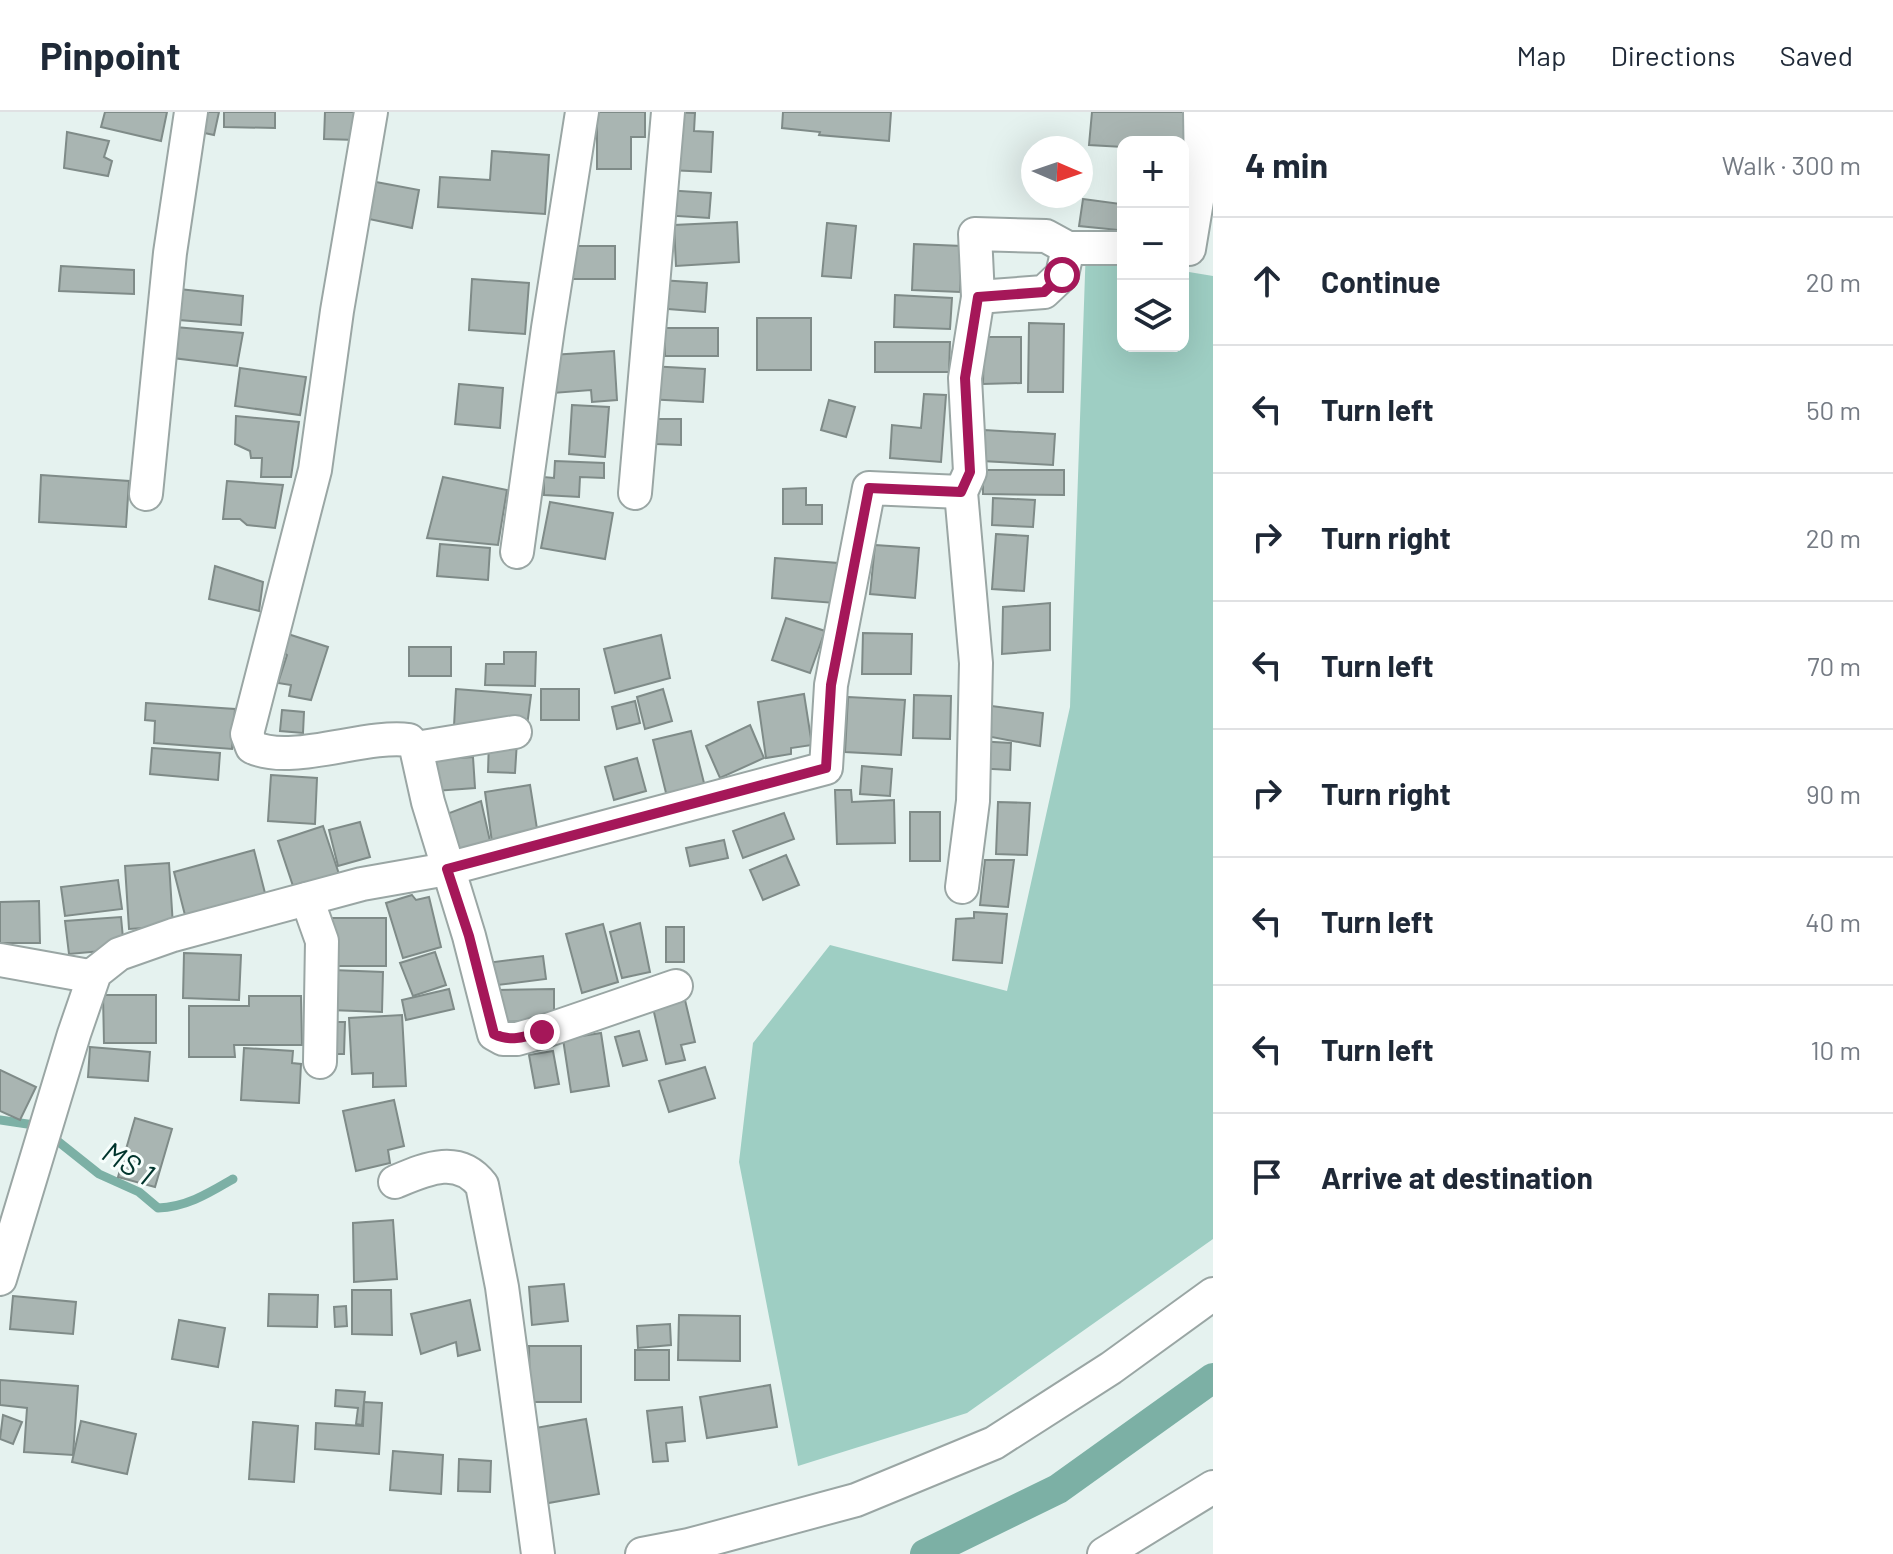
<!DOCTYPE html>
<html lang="en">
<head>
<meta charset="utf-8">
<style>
  :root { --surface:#fff; --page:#f6f6f7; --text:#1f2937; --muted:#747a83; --line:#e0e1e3 }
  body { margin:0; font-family:Barlow,sans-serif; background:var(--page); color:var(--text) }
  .controls { position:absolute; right:24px; top:24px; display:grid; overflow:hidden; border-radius:16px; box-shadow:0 8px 32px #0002 }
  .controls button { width:72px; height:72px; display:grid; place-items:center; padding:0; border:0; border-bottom:2px solid var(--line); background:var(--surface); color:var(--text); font:40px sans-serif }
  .compass { position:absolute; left:1021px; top:24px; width:72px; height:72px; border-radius:50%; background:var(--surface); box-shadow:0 8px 32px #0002; rotate:92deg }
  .stop { position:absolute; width:24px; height:24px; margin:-18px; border:6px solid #a51759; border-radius:50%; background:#fff }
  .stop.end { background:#a51759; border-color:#fff; box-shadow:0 2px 8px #0008 }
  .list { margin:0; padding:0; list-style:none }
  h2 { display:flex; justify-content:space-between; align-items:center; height:104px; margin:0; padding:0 32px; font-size:34px }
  h2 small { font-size:26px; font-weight:400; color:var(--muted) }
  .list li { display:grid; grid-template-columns:52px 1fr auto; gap:24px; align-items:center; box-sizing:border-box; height:128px; padding:0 32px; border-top:2px solid var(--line) }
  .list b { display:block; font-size:30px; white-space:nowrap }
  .list em { font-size:26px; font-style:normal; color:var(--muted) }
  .icon { flex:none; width:44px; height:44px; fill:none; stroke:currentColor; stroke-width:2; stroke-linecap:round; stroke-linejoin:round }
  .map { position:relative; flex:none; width:1213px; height:1442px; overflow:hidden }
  header { display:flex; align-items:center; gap:48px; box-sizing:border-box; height:112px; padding:0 40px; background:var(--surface); border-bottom:2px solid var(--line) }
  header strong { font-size:38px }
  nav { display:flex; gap:44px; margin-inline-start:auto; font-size:28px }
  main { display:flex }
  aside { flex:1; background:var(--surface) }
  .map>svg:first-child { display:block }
  .green { fill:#9ecec3 }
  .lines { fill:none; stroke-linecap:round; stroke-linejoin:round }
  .stream { stroke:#7cb0a5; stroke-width:9 }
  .canal { stroke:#7cb0a5; stroke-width:30 }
  .building { fill:#a9b5b2; stroke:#7f8b88; stroke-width:2 }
  .minor-casing { stroke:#9aa6a4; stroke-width:36 }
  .minor { stroke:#fff; stroke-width:32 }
  .route { stroke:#a51759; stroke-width:10 }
  .labels { text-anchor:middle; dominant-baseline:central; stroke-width:6; stroke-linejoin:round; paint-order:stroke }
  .water-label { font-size:30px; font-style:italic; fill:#00342c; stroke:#f7fefc }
</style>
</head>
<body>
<header>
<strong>Pinpoint</strong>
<nav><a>Map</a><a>Directions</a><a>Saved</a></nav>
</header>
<main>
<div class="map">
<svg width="1213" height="1442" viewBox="0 0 1213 1442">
  <rect width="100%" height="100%" fill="#e5f2ef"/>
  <polygon class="green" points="1086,134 1123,144 1123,234 1183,234 1183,159 1213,164 1213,1127 967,1301 798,1354 739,1050 753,931 830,833 1007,879 1070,595"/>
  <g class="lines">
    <g class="stream">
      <polyline points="0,1008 34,1013 40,1016"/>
      <path d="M 50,1023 L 99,1062 L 139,1080 L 158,1096 C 187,1095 209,1081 233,1067"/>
    </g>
    <polyline class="canal" points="925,1442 1058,1377 1213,1266"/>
  </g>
  <g class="building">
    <polygon points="105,0 167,0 161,29 101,15"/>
    <polygon points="199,0 219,0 214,23 195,19"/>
    <polygon points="224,0 275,0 275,16 224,15"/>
    <polygon points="325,0 356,0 356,28 324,27"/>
    <polygon points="597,0 645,0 645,25 631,25 631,57 597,57"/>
    <polygon points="672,0 695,1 694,19 713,20 711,60 668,58"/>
    <polygon points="783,0 891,0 889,29 819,23 820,20 782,16"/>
    <polygon points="1092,0 1187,0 1184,40 1183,30 1123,30 1123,35 1089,33"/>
    <polygon points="67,20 109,29 104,45 112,49 108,64 64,56"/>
    <polygon points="492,39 549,43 545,102 438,95 440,65 490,68"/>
    <polygon points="376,70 419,78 412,116 369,107"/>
    <polygon points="664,78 711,81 709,106 662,103"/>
    <polygon points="1083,87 1121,92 1118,118 1079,114"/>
    <polygon points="737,110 739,150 676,154 674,113"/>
    <polygon points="827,111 856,114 851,166 822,164"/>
    <polygon points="914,132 962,134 960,180 912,178"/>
    <rect x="571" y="134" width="44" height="33"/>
    <polygon points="61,154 134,158 134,182 59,179"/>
    <polygon points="472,167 529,171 525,222 469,218"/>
    <polygon points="659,168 707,171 705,200 656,196"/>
    <polygon points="179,177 243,184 241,213 179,208"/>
    <polygon points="895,183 952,186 950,217 894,215"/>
    <rect x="757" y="206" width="54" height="52"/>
    <polygon points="1029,211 1064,212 1063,280 1028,280"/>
    <polygon points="175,215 243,221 237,254 173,246"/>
    <rect x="665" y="216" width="53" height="28"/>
    <polygon points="984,225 1021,225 1021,271 983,272"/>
    <polygon points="875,230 950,230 949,260 875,260"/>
    <polygon points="614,239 617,288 592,290 591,278 553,281 551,243"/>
    <polygon points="648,254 705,257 703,290 646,287"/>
    <polygon points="240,256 306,265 300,303 235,294"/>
    <polygon points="459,272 503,276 500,316 455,312"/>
    <polygon points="924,282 946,283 941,350 890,346 892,313 921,316"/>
    <polygon points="829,288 855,295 846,325 821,318"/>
    <polygon points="572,293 609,295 605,345 569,342"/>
    <polygon points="236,304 299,310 291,365 261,365 262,346 251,346 250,339 235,332"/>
    <polygon points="657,307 681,307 681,333 656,332"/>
    <polygon points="984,318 1055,322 1053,353 982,349"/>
    <polygon points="555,349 604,351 604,366 580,365 579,385 544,383 544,365 554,366"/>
    <polygon points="983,358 1064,358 1064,383 983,382"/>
    <polygon points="41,363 129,369 126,415 39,410"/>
    <polygon points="443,365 507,378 498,433 427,426"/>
    <polygon points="227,369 283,373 275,416 247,413 240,407 223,407"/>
    <polygon points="806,376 806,393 822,393 822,412 783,412 783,377"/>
    <polygon points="993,386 1035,388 1033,415 992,413"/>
    <polygon points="550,390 613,401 605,447 541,436"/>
    <polygon points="996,422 1028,424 1024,479 992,477"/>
    <polygon points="440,432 490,436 488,468 437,464"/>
    <polygon points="875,433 919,436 915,486 870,482"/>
    <polygon points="775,446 838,451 835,491 772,486"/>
    <polygon points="215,454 263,470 259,499 209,487"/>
    <polygon points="1050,491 1050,538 1002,542 1003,495"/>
    <polygon points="786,506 825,519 810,561 772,548"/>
    <polygon points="863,521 912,522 911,562 862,562"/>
    <polygon points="288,522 328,535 311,588 289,584 291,573 278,571 287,543 282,539"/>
    <polygon points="661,523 670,566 615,581 604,537"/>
    <rect x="409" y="535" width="42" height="29"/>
    <polygon points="504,540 536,540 535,574 485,573 486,552 504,552"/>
    <polygon points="456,577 531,583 527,614 454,614"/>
    <rect x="541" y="577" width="38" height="31"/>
    <polygon points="663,577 672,609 645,617 637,585"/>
    <polygon points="804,582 812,633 791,636 791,642 766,646 758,590"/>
    <polygon points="914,583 951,584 950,627 913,626"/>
    <polygon points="848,585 905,588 901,643 845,640"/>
    <polygon points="635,589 640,611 617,617 612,595"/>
    <polygon points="146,591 235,597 232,637 154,631 155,609 145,608"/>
    <polygon points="984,593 1043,601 1040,634 981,623"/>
    <polygon points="282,598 304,600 303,621 280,619"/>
    <polygon points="750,613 764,646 720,666 706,634"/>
    <polygon points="691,619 706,679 668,689 653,628"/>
    <polygon points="489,628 517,629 515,661 488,660"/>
    <polygon points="976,629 1011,631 1010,658 975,656"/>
    <polygon points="152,636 220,641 218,668 150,662"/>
    <polygon points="473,645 475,676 435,679 433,648"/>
    <polygon points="637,646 646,679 614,688 605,655"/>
    <polygon points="862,654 892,657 890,684 860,682"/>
    <polygon points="271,663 317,666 315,712 268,709"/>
    <polygon points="530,673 538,723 492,730 485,680"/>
    <polygon points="835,678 851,678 852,690 894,688 895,731 837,732"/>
    <polygon points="481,689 492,738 455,748 444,703"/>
    <polygon points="998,690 1030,691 1027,743 996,742"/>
    <rect x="910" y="700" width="30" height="49"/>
    <polygon points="784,701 794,727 743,746 733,719"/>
    <polygon points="360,710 370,745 338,754 329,718"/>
    <polygon points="323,714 341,768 296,783 278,729"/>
    <polygon points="724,728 728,746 690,754 686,736"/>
    <polygon points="254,738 266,785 186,807 174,760"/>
    <polygon points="786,743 799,773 763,788 750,758"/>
    <polygon points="985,748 1014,748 1008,795 980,793"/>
    <polygon points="169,751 173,814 129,817 125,754"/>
    <polygon points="118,768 122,797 65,804 61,775"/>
    <polygon points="412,783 416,788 429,785 441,835 403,846 386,791"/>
    <polygon points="39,789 40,831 0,831 0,790"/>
    <polygon points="974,800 1007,802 1002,851 953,848 956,807 974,806"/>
    <polygon points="121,805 124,837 69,842 65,809"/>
    <polygon points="323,806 386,806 386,854 324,854"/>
    <polygon points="640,811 650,860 622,866 610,820"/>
    <polygon points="603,812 618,870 582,881 566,822"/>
    <rect x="666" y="815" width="18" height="35"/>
    <polygon points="435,840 446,873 413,884 400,851"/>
    <polygon points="184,841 241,843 239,888 183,886"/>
    <polygon points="543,844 546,867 489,874 486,851"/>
    <polygon points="332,858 383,860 382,900 330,898"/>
    <polygon points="449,877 454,897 406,908 402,888"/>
    <polygon points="554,877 554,909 495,910 495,878"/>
    <polygon points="103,883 156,883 156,931 104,931"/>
    <polygon points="249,884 301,884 302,933 234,933 235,945 189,945 189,894 249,894"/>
    <polygon points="685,888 695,930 681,933 685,948 666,952 653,896"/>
    <polygon points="402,903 406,974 373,975 373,961 352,962 349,906"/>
    <polygon points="328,910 345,910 344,942 327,942"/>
    <polygon points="639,919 647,948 623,954 615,925"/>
    <polygon points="601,921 609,974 571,980 563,927"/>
    <polygon points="90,935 150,940 148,969 88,965"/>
    <polygon points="244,936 293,939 292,951 301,952 299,991 241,988"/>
    <polygon points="553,939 559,972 535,976 529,943"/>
    <polygon points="705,955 715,986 669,1000 659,969"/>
    <polygon points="0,958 36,975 20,1008 0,999"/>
    <polygon points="394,988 404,1034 388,1038 390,1051 356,1059 343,999"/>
    <polygon points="135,1006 172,1017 155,1075 118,1065"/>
    <polygon points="393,1108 397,1167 354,1170 353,1111"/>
    <polygon points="564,1172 568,1209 532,1213 529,1175"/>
    <polygon points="352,1178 391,1178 392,1223 352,1222"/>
    <polygon points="269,1182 318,1183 317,1215 268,1214"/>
    <polygon points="13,1184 76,1190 73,1222 10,1217"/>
    <polygon points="470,1188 480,1238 458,1244 456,1230 421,1242 411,1202"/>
    <polygon points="346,1194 347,1214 335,1215 334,1195"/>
    <polygon points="679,1203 740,1204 740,1249 678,1248"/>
    <polygon points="179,1208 225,1216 218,1255 172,1247"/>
    <polygon points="670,1212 671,1233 638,1236 637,1214"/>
    <polygon points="529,1234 581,1234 581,1290 530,1290"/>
    <rect x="635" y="1238" width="34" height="30"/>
    <polygon points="0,1268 78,1274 73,1343 24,1340 27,1296 0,1293"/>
    <polygon points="770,1273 777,1315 707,1326 700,1285"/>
    <polygon points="336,1278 365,1280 362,1313 356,1312 358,1296 335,1294"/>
    <polygon points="364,1290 382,1291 379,1342 315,1337 316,1311 363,1314"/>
    <polygon points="682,1295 685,1329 666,1331 668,1349 653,1350 647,1299"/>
    <polygon points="3,1303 22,1310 13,1332 0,1327"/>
    <polygon points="586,1307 599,1382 543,1392 530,1317"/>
    <polygon points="81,1309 136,1322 127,1362 72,1350"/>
    <polygon points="253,1310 298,1314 294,1370 249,1367"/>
    <polygon points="393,1339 443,1343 441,1382 390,1378"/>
    <polygon points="459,1347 491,1349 490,1380 458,1379"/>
  </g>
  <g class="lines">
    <defs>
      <g id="minor">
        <path d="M 371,0 L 337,199 L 315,358 L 247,622 L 252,635 C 291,654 365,622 409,628 L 416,636 L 428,690 L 469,824 L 494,922 L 503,927 L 517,927 L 542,920 L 676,874"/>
        <polyline points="1183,137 1189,137 1201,65 1200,0"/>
        <polyline points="978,185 1044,180 1062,163 1068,136"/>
        <polyline points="635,381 668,0"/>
        <polyline points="146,382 170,141 191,0"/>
        <polyline points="517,440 548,216 582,0"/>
        <polyline points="416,636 515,620"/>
        <polyline points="962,775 973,689 976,551 961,380 970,360 965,266 978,185 975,122 1046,124 1068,136 1123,136"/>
        <polyline points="307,787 322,829 320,950"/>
        <polyline points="0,848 89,864 95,861"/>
        <path d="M 395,1070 C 426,1057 458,1042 482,1073 L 502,1175 L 538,1442"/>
        <polyline points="0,1167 74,922 95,861 119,842 173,823 362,772 447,757 826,656 831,573 869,376 961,380"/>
        <polyline points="642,1442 689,1433 856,1388 994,1331 1111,1256 1213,1182"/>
        <polyline points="1104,1442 1213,1375"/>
      </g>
    </defs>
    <use href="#minor" class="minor-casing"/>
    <use href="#minor" class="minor"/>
  </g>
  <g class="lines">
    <path class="route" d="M 542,920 C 525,925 510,930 494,922 L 469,824 L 447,757 L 826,656 L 831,573 L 869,376 L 961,380 L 970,360 L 965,266 L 978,185 L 1044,180 L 1062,163"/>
  </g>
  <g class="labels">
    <g class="water-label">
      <text transform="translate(129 1050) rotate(32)">MS 1</text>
    </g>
  </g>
</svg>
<div class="controls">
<button>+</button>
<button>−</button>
<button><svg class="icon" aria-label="layers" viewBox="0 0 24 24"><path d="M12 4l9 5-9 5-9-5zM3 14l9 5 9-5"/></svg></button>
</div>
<svg class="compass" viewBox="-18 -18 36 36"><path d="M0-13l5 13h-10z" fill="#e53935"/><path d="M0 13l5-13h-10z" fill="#747a83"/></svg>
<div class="stop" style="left:1062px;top:163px"></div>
<div class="stop end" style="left:542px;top:920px"></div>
</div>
<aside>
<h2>4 min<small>Walk · 300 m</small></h2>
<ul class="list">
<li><svg class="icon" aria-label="ahead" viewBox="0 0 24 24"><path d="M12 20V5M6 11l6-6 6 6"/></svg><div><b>Continue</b></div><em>20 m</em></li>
<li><svg class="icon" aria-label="left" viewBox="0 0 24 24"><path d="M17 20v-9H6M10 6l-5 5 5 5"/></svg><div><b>Turn left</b></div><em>50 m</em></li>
<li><svg class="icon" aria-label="right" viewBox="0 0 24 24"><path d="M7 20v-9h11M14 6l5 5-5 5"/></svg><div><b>Turn right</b></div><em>20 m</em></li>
<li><svg class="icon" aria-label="left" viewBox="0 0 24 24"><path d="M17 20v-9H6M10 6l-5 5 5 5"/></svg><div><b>Turn left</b></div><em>70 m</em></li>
<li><svg class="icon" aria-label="right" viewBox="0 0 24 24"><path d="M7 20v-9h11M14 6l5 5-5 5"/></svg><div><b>Turn right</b></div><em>90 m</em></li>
<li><svg class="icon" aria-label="left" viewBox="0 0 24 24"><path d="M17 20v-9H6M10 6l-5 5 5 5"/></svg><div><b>Turn left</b></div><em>40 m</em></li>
<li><svg class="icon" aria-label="left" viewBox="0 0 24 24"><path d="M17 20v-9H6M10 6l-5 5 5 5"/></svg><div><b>Turn left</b></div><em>10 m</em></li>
<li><svg class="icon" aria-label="arrive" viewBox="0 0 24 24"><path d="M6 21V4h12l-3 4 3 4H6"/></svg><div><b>Arrive at destination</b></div></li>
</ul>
</aside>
</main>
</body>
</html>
